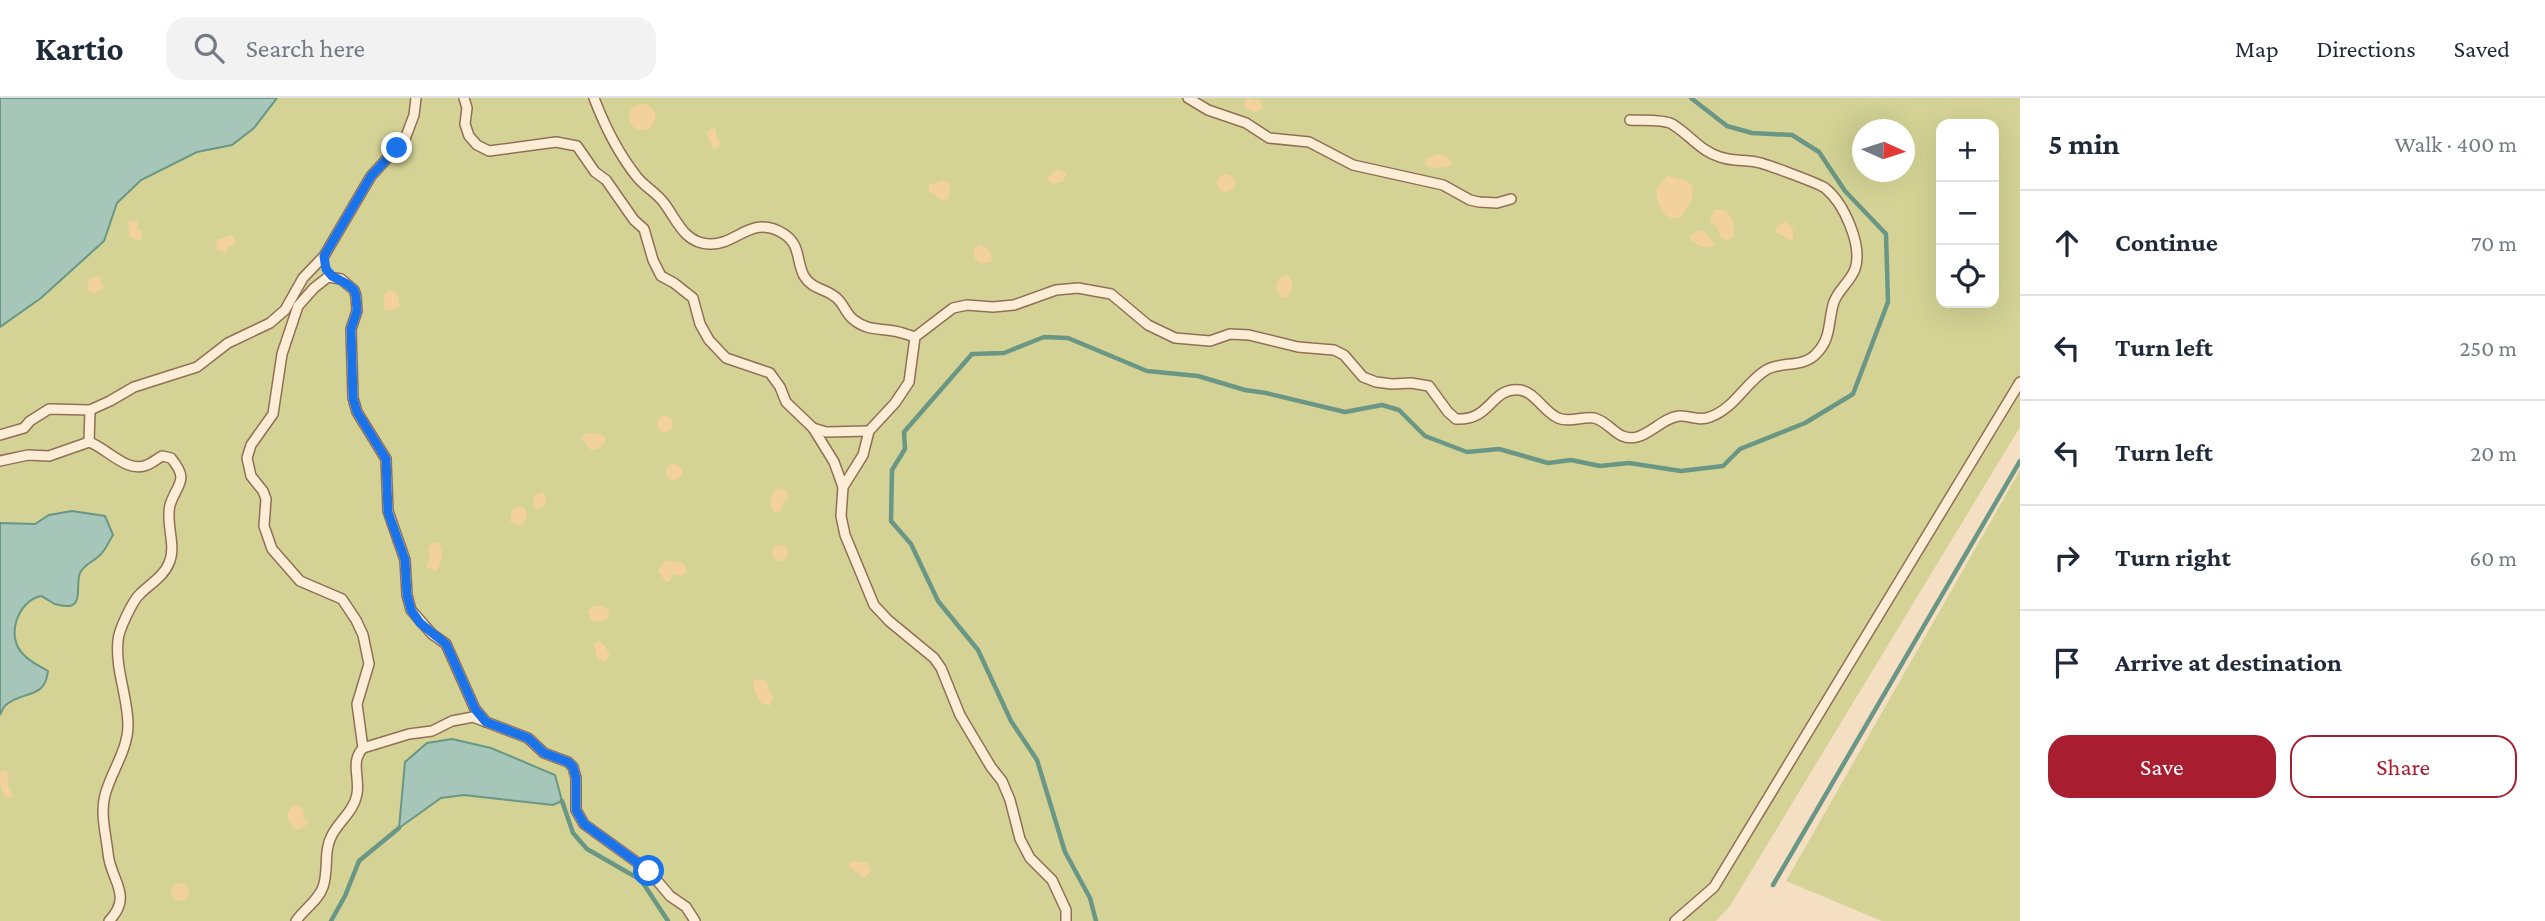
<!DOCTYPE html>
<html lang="en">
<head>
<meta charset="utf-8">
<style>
  :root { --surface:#fff; --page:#f2f2f3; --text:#1f2937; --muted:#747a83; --line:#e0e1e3; --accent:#a81e30 }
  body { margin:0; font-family:"Crimson Pro",serif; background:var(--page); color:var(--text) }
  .controls { position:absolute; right:21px; top:21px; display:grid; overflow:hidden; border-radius:14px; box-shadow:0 7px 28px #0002 }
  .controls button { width:63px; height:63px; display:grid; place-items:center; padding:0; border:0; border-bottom:2px solid var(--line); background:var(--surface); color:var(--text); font:35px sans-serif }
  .compass { position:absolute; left:1852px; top:21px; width:63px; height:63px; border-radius:50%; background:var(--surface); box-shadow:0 7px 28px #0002; rotate:93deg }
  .stop { position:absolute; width:21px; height:21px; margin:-16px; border:5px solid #1a73e8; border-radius:50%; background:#fff }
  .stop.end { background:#1a73e8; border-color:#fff; box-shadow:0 2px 7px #0008 }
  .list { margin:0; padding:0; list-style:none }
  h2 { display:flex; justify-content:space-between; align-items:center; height:91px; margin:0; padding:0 28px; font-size:30px }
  h2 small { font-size:23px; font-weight:400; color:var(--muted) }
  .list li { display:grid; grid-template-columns:46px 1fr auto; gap:21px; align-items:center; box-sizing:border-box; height:105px; padding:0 28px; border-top:2px solid var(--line) }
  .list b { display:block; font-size:26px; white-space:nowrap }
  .list em { font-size:23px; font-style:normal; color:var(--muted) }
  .actions { display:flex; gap:14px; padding:21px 28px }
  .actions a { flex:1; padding:16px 0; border:2px solid var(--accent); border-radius:21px; text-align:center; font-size:24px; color:var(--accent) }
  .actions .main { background:var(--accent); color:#fff }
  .icon { flex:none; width:38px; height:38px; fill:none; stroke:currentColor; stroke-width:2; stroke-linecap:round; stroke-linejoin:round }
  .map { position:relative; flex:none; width:2020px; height:823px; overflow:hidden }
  header { display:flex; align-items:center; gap:42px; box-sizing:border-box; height:98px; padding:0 35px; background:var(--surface); border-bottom:2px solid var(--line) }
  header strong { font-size:33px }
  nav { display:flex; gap:38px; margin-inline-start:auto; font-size:24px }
  .search { width:490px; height:63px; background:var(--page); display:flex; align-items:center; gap:18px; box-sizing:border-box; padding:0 24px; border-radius:21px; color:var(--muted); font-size:26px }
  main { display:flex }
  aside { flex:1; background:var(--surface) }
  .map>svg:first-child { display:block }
  .green { fill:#d4d395; fill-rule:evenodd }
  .sand { fill:#f3d19c }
  .water { fill:#a5c6b8; stroke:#6a9686; stroke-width:2 }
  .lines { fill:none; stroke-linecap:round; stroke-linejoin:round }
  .stream { stroke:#6a9686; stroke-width:4.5 }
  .lane-casing { stroke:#916f57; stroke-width:12 }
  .lane { stroke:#fdedd7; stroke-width:9 }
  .route { stroke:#1a73e8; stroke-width:9 }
</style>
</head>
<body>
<header>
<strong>Kartio</strong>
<div class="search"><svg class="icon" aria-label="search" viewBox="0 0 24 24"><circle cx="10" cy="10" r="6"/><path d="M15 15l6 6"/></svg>Search here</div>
<nav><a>Map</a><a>Directions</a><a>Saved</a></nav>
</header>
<main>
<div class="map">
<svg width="2020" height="823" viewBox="0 0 2020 823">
  <rect width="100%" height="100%" fill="#f4dfc3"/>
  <g class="green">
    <path d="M 0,0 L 2020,0 L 2020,329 L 1730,808 L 1716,823 L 0,823 ZM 1941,26 L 1994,26 L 1994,205 L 1941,205 ZM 1862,32 L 1904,32 L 1904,74 L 1862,74 Z"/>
    <polygon points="2020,372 2020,823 1882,823 1786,783"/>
  </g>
  <g class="sand">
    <polygon points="1248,0 1260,3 1263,9 1261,12 1254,14 1245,10 1244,6"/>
    <circle cx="642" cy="19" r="13"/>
    <polygon points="712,30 716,32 716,37 720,44 718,51 713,50 706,35"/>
    <polygon points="1439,56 1446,58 1452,65 1450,68 1432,70 1426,68 1427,60"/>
    <polygon points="1058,71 1067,75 1062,84 1052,86 1048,83 1047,79"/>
    <circle cx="1226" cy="85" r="9"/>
    <path d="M 1667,78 L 1685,82 L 1693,89 L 1691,103 L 1680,120 C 1661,122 1658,107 1656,91 Z"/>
    <polygon points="943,82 950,87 949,101 941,102 929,93 929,87"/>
    <path d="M 1720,111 C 1732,115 1735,126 1734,138 L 1728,142 L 1721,140 L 1717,128 L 1711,125 L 1710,121 L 1715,112 Z"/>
    <polygon points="131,123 137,123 138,131 142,133 142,140 140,143 129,138 128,125"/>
    <polygon points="1785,124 1791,128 1794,135 1792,143 1775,134 1777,128"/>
    <path d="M 1699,132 L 1704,133 L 1714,145 L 1713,148 C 1706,152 1693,146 1689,138 Z"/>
    <polygon points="232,137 236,145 228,149 226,155 216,152 217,142"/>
    <polygon points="979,146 990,153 992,161 991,164 980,165 975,161 974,151"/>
    <path d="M 1287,177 C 1295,183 1292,192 1287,199 L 1282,200 C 1273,192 1276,180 1287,177 Z"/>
    <polygon points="94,178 101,179 100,184 105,188 101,193 93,195 88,192 88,183"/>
    <polygon points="389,192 397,195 400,208 389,213 385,212 383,208 385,202 383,197"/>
    <circle cx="665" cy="326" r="8"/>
    <path d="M 587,335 L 600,336 L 606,340 C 604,348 599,352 591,352 L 581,339 Z"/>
    <circle cx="674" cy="374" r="8"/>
    <polygon points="782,390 787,393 789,400 784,403 781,413 775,415 770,408 771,399 776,391"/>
    <polygon points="542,394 545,397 546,406 538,412 533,408 534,398"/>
    <polygon points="519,408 525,410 527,420 519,429 510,423 512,413"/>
    <path d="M 433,444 L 439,445 C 444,454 442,466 436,473 L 426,469 L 430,459 L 428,450 Z"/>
    <circle cx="780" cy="455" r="8"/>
    <polygon points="665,463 681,464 686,468 686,475 681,478 674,476 670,483 666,484 658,473"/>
    <polygon points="594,508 603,508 610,514 608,520 597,524 591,522 588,513"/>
    <polygon points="599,543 605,548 610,558 605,564 597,560 594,546"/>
    <polygon points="762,581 767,585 769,594 773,598 770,608 761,605 753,590 754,582"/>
    <path d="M 5,672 L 8,674 L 8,688 L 13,697 L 9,701 C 0,696 0,686 0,675 Z"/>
    <path d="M 296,706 L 304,712 L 303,720 L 309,724 L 301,731 L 295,731 C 287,723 284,712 296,706 Z"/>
    <polygon points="853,763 868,765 871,774 864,780 849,769 849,764"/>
    <circle cx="180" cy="794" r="9"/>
  </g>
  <g class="water">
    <polygon points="0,0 277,0 254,30 232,47 197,54 141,82 117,105 104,143 41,200 0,229"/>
    <path d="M 72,413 L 105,418 L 113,437 C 109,443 106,451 101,456 C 95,463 84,466 80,475 C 74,488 88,516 55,506 C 50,504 46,500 41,498 C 17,503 5,540 24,557 C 30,564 40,568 48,573 C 45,602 23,592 6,607 C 3,609 2,613 0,617 L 0,425 L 35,426 L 49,417 Z"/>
    <polygon points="452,641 491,650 555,677 562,703 553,707 464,697 441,700 399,730 405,664 427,645"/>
  </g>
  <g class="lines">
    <g class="stream">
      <polyline points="562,703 573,735 587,751 641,782 668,823"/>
      <polyline points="1773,787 2020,363"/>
      <polyline points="331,823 345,798 359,763 399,730"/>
      <polyline points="1096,823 1090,800 1065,754 1037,662 1011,623 978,552 938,503 911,446 891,423 892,372 905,351 904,334 972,256 1004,255 1044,239 1068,240 1147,273 1198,278 1245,292 1266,295 1345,314 1382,307 1399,312 1425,338 1467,354 1499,351 1548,365 1571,362 1600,368 1629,365 1681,373 1723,368 1740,351 1805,325 1853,296 1888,204 1886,136 1845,93 1819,54 1792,37 1752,35 1727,28 1691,0"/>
    </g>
    <defs>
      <g id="lane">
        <polyline points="464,0 467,10 465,26 469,38 477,47 489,53 556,44 577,48 595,74 606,82 634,122 644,131 653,162 661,178 674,185 693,200 700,226 709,242 726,260 770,275 780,289 786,304 813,330 834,364 843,389"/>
        <path d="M 594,0 C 605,29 618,55 637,79 C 645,89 657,95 664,105 C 677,122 684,145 709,146 C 736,148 752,115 784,136 C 801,147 796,163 804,178 C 812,191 823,190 834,198 C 844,204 845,216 854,222 C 868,233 879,230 894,233 C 901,234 908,237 915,239"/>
        <polyline points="1188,0 1208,12 1246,25 1269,40 1309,44 1353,67 1443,87 1470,102 1479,104 1497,105 1511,101"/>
        <polyline points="813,330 826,334 869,333"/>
        <polyline points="0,337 24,330 30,323 49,311 90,312 110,303 134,289 197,269 228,245 270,225 285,212 303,180 324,158 371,78 405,41 414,17 416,0"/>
        <polyline points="89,344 90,312"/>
        <path d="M 0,363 L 28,357 L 49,358 L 89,344 C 107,350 127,376 147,367 C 152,365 157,361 162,358 L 171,360 C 190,383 177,385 170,407 C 165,426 177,447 169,465 C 164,478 150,486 140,496 C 133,502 118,533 118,543 C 115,571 128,599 128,627 C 128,652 111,674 105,697 C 100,715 106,737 108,755 C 110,782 134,797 109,823"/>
        <polyline points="363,650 409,636 432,633 452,623 473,619 528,640 544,655 568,664 573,669 576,680 576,712 584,726 649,773 670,798 686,809 695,823"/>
        <path d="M 296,823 C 304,811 318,803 323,789 C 329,772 323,753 332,737 C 340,722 354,713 357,696 C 360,679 350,664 363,650 L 357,606 L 369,566 L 363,537 L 356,522 L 342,501 L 300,483 L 272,451 L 264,428 L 266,401 L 263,393 L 251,378 L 247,360 L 251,347 L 273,316 L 282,256 L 298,208 L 314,190 L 328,179 L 341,181 L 354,192 L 356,198 L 357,213 L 351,231 L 353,300 L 357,314 L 386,361 L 388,413 L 405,462 L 407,497 L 411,512 L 432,536 L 446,546 L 475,611 L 486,624"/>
        <path d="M 1066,823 L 1066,812 L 1052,782 L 1030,760 L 1020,741 L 1010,702 L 1002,683 L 991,669 L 960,617 L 941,570 L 934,560 L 889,523 L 874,507 L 845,437 L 841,418 L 843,389 L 863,357 L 869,333 L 895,305 L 909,284 L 915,239 L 953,210 L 967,207 L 993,209 L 1014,207 L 1056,192 L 1078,190 L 1111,196 L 1148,227 L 1175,240 L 1210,243 L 1230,236 L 1249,237 L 1298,249 L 1334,252 L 1344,257 L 1363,279 L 1376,284 L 1392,286 L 1411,285 L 1429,288 L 1448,314 L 1456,321 C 1492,323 1490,289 1520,292 C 1535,294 1544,314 1558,320 C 1569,325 1583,318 1594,320 C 1611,324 1617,344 1637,339 C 1652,335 1663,320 1679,318 C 1690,317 1698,324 1710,319 C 1735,310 1745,285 1766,272 C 1781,263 1803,270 1816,256 C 1831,241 1828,226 1833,207 C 1836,193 1850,185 1855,171 C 1863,148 1844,105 1825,90 C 1820,86 1764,65 1756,64 C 1744,62 1731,63 1720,59 C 1700,53 1689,36 1672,26 C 1662,21 1641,23 1630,22"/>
        <polyline points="1675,823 1714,789 2020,284"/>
      </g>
    </defs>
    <use href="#lane" class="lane-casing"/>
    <use href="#lane" class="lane"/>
  </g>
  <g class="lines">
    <polyline class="route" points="397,50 371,78 324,158 326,171 332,178 347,186 354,192 356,198 357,213 351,231 353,300 357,314 386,361 388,414 405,462 407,497 411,512 420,525 446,546 475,611 486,624 528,640 544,655 568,664 573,669 576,680 576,712 584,726 649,773"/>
  </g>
</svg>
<div class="controls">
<button>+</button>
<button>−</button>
<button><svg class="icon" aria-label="locate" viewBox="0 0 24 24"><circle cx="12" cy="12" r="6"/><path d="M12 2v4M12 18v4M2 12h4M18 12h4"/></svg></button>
</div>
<svg class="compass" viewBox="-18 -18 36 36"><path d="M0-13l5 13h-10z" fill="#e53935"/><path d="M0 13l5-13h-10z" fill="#747a83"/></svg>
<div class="stop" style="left:649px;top:773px"></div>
<div class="stop end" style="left:397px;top:50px"></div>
</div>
<aside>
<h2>5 min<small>Walk · 400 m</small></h2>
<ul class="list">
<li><svg class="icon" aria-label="ahead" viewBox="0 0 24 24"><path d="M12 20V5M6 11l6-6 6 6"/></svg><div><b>Continue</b></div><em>70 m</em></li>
<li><svg class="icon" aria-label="left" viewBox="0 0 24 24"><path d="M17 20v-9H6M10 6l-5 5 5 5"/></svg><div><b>Turn left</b></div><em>250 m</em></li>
<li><svg class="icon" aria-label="left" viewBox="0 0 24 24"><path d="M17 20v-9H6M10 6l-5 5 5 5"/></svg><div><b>Turn left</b></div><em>20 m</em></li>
<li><svg class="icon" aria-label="right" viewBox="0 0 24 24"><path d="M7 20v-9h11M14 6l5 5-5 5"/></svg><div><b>Turn right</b></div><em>60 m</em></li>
<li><svg class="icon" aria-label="arrive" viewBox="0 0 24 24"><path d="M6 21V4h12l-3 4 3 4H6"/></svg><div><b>Arrive at destination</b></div></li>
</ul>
<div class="actions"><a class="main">Save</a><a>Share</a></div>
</aside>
</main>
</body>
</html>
